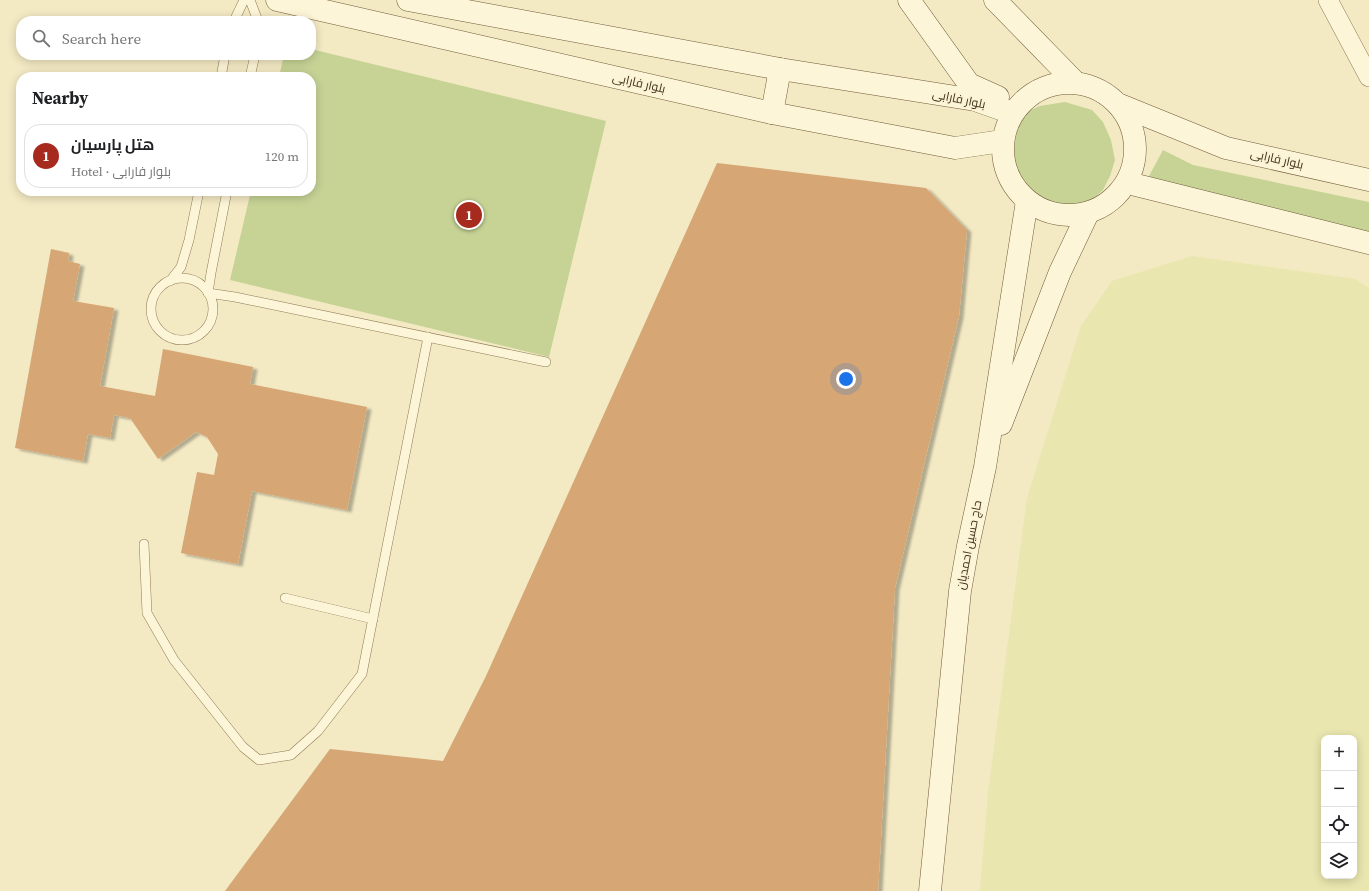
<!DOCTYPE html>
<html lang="en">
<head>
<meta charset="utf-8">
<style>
  :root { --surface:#fff; --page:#f6f6f6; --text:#202124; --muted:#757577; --line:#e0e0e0; --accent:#a72a1f }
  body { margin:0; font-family:"Source Serif 4",Cairo,serif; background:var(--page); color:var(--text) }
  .controls { position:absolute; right:12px; bottom:12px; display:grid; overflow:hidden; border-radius:8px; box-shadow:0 2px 10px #0003 }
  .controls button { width:36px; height:36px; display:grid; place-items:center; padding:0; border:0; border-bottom:1px solid var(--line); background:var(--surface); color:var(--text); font:20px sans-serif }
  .you { position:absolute; left:846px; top:379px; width:14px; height:14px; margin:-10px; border:3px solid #fff; border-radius:50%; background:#1a73e8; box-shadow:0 0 0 6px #1a73e833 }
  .badge { display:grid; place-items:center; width:26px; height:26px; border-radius:50%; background:var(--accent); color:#fff; font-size:13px; font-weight:700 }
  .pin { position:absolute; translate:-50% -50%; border:2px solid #fff; box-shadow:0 1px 4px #0006 }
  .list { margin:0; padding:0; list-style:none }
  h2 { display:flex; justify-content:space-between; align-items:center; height:52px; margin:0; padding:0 16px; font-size:17px }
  h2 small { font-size:13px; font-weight:400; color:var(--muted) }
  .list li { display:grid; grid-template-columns:26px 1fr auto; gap:12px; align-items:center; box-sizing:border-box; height:64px; margin:0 8px 8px; padding:0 8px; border:1px solid var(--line); border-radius:16px }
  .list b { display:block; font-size:15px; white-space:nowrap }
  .list p { margin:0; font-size:13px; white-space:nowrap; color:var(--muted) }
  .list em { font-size:13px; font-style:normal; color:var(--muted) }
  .icon { flex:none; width:22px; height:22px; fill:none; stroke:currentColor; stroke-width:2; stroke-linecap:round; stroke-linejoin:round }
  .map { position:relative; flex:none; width:1369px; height:891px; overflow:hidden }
  .search { position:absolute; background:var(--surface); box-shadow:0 2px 10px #0003; left:16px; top:16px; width:300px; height:44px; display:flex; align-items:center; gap:10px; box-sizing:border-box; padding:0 14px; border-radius:16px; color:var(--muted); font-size:15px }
  .panel { position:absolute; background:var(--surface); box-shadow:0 2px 10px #0003; left:16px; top:72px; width:300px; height:124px; border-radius:16px }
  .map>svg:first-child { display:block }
  .farmland { fill:#eae6af; fill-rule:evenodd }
  .green { fill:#c6d395 }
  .building { fill:#d6a674; filter:url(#shadow) }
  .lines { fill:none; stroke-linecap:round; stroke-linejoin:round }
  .lane-casing { stroke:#907b57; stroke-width:10 }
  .street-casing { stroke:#907b57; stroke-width:20 }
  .secondary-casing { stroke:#725b3a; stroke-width:23 }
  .lane { stroke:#fdf5d7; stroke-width:9 }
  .street { stroke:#fdf5d7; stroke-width:19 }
  .secondary { stroke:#fdf5d7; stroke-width:22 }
  .labels { text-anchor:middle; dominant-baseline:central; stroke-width:3; stroke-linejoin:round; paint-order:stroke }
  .street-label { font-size:12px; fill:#3e301d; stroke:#faf2d3 }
</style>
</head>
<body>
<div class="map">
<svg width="1369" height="891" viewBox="0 0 1369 891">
  <defs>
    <filter id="shadow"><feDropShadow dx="4.5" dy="2.5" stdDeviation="1" flood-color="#0004"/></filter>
  </defs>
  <rect width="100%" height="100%" fill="#f3e9c3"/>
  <path class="farmland" d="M 1192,256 L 1355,279 L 1369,288 L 1369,891 L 980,891 L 988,793 L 1027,498 L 1081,326 L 1112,281 ZM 1324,738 L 1354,738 L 1354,876 L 1324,876 Z"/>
  <g class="green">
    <polygon points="311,49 606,121 549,357 230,280 251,191 311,191 311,77 279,77 284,55 311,55"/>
    <polygon points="1065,102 1092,110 1103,122 1111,140 1115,160 1110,176 1103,190 1093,199 1074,207 1057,209 1036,202 1015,186 1007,159 1007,135 1019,115 1040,106"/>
    <polygon points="1163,150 1193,165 1369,202 1369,233 1148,178"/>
  </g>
  <g class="building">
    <polygon points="717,163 926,188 967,230 959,316 895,588 878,891 225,891 330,749 443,761 486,676"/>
    <polygon points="51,249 69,253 68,261 80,264 73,301 114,308 100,386 155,396 163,349 253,367 250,384 367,407 347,510 252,491 238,564 181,553 197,472 214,475 218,454 207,437 196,432 158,459 130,418 114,415 110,438 88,434 83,461 15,448"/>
  </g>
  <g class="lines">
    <defs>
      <g id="lane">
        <polyline points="250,0 258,21"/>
        <polyline points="234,21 244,0"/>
        <polyline points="221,77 225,55"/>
        <polyline points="250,77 255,55"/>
        <polyline points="227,191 211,273 208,293 235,297 546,362"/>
        <circle cx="182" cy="309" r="31"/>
        <polyline points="170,281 181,267 189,240 199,191"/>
        <polyline points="144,544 147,613 174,660 243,747 259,760 291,755 318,731 362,674 428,337"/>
        <polyline points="285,598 373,619"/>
      </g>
      <polyline id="street" points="1328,0 1369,77"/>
      <g id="secondary">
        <polyline points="277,0 772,113 955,148 1002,141"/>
        <polyline points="408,0 780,69 975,100 1012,113"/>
        <polyline points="909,0 969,84 998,97"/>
        <polyline points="995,0 1075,82"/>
        <circle cx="1069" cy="149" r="66"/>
        <polyline points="1120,105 1226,148 1369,180"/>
        <polyline points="772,113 780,69"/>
        <polyline points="1128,183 1369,243"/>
        <polyline points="1001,424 1060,272 1088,213"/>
        <polyline points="930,891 960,591 968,546 985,467 1027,201"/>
      </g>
    </defs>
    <use href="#lane" class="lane-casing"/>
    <use href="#street" class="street-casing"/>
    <use href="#secondary" class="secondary-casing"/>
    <use href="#lane" class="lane"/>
    <use href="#street" class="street"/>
    <use href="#secondary" class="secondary"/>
  </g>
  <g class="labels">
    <g class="street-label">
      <text transform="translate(639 83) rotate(13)">بلوار فارابی</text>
      <text transform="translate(959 99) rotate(12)">بلوار فارابی</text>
      <text transform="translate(1277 159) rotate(13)">بلوار فارابی</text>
      <text transform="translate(969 545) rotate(-79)">حاج حسین احمدیان</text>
    </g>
  </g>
</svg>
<div class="controls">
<button>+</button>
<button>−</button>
<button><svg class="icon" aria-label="locate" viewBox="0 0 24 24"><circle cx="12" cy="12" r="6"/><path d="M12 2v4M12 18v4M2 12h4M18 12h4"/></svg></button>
<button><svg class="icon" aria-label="layers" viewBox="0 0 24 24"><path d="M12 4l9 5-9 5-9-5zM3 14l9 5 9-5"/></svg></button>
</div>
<div class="you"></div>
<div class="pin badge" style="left:469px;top:215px">1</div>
<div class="search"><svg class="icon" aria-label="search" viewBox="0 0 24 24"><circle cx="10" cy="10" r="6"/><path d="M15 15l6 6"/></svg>Search here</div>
<section class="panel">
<h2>Nearby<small></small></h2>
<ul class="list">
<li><span class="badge">1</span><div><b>هتل پارسیان</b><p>Hotel · بلوار فارابی</p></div><em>120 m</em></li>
</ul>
</section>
</div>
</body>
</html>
